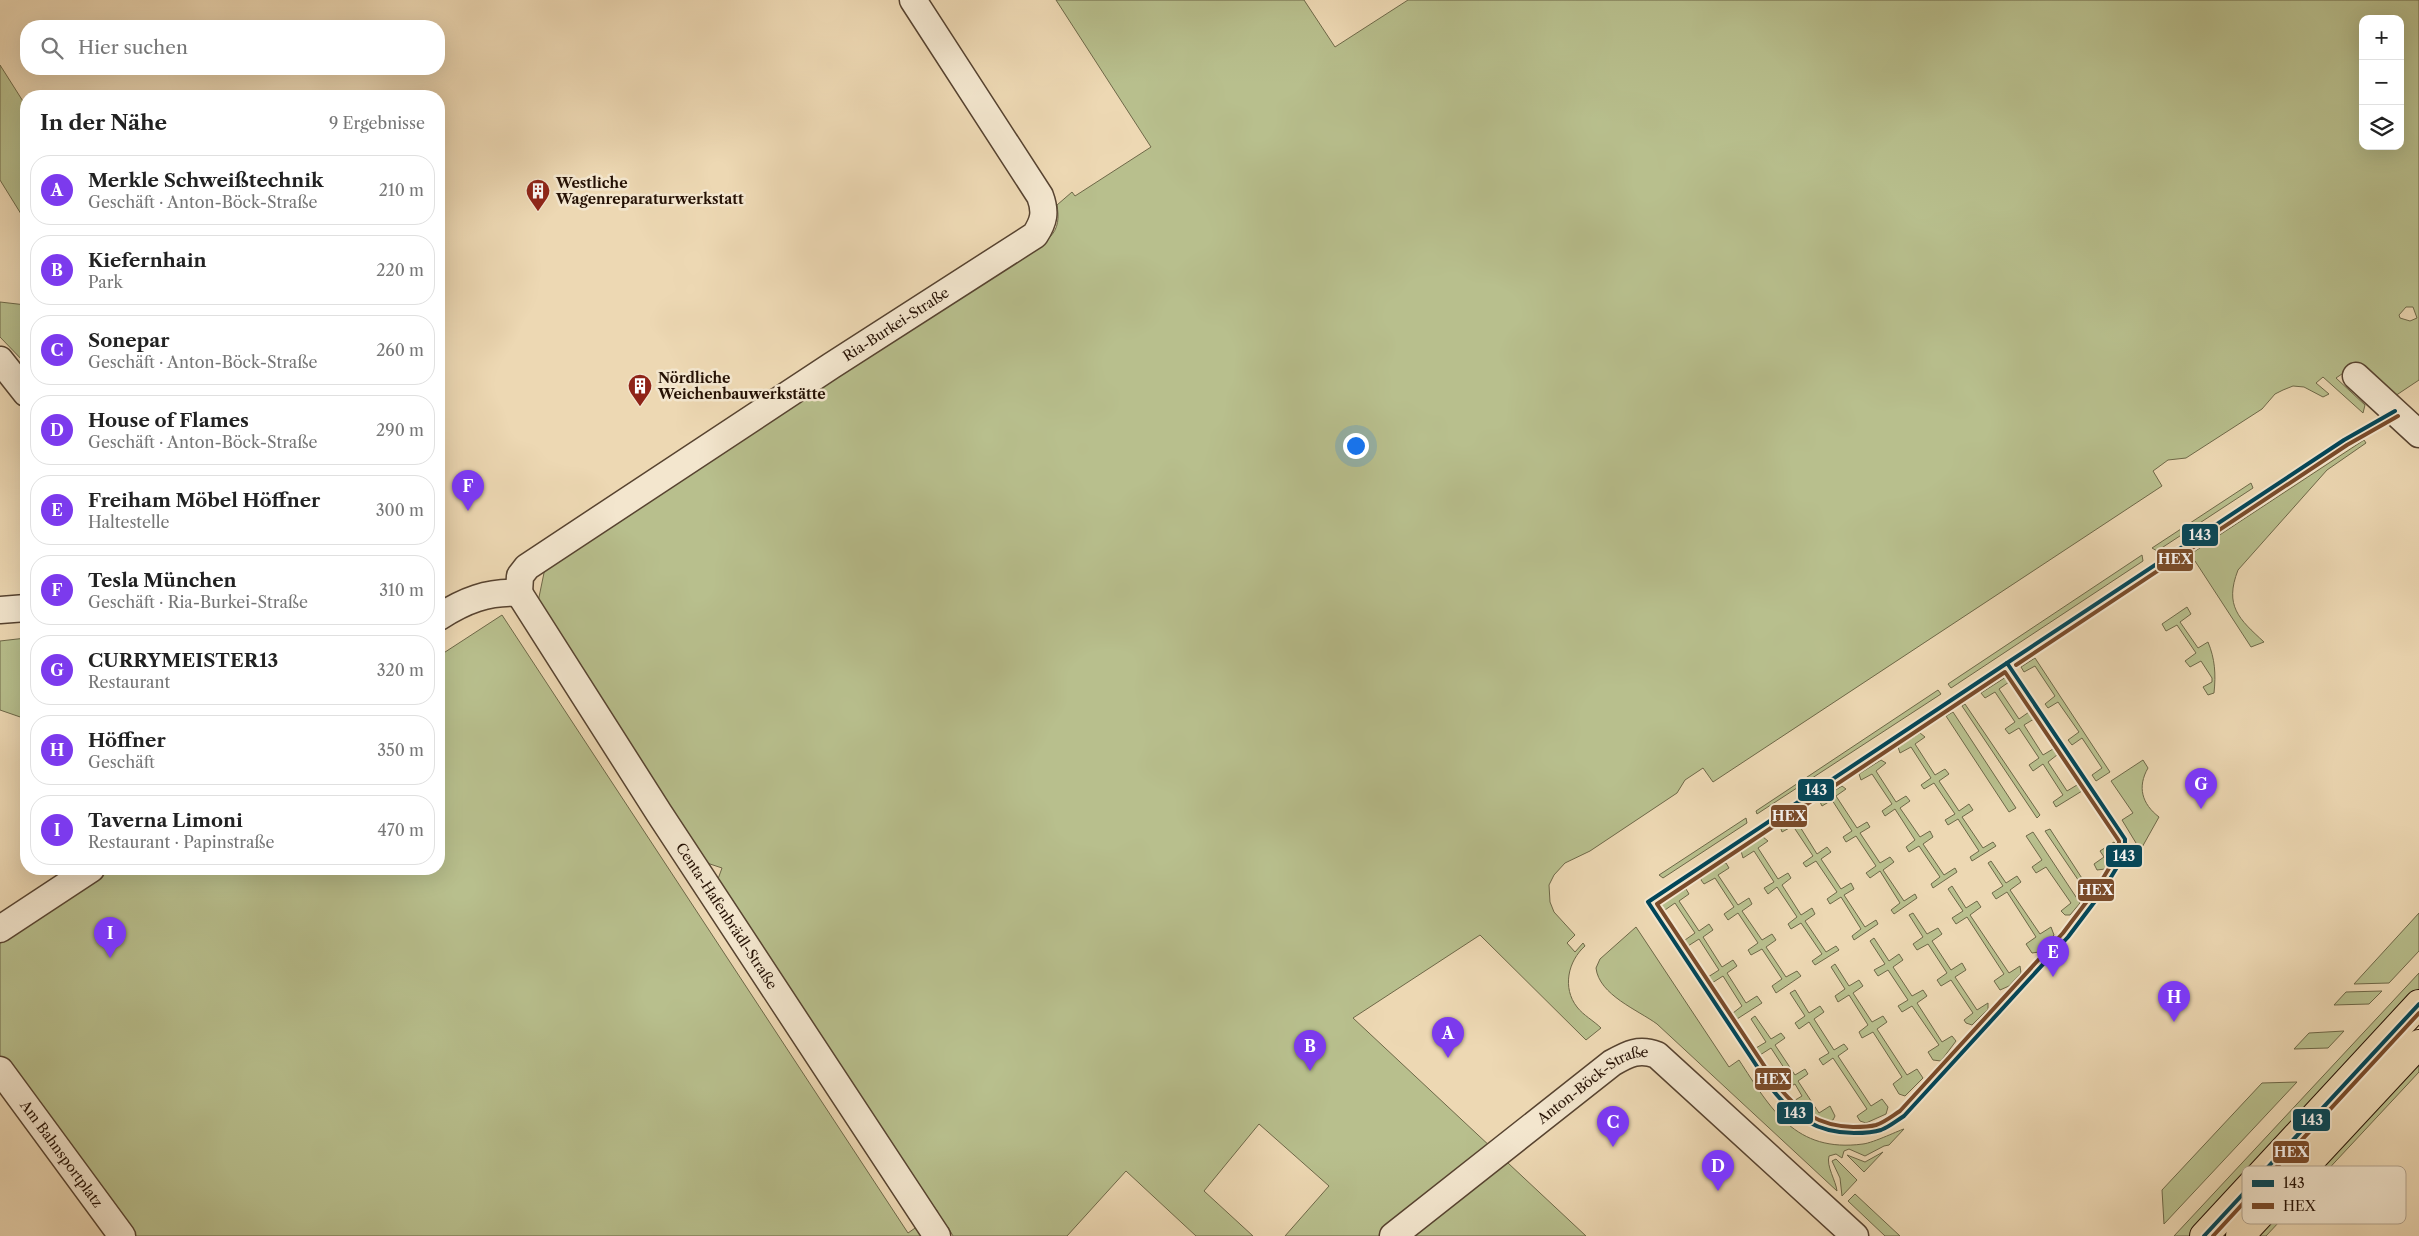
<!DOCTYPE html>
<html lang="de">
<head>
<meta charset="utf-8">
<style>
  :root { --surface:#fff; --page:#f6f6f6; --text:#222; --muted:#767676; --line:#e0e0e0; --accent:#7c3aed }
  body { margin:0; font-family:"Libre Caslon Text",serif; background:var(--page); color:var(--text) }
  .controls { position:absolute; right:15px; top:15px; display:grid; overflow:hidden; border-radius:10px; box-shadow:0 5px 20px #0002 }
  .controls button { width:45px; height:45px; display:grid; place-items:center; padding:0; border:0; border-bottom:1px solid var(--line); background:var(--surface); color:var(--text); font:25px sans-serif }
  .you { position:absolute; left:1355px; top:445px; width:18px; height:18px; margin:-12px; border:4px solid #fff; border-radius:50%; background:#1a73e8; box-shadow:0 0 0 8px #1a73e833 }
  .badge { display:grid; place-items:center; width:32px; height:32px; border-radius:50%; background:var(--accent); color:#fff; font-size:16px; font-weight:700 }
  .pin { position:absolute; translate:-50% -41px; filter:drop-shadow(0 1px 2px #0008) }
  .pin::after { content:''; position:absolute; top:26px; width:18px; height:15px; background:inherit; clip-path:polygon(0 0,100% 0,50% 100%) }
  .list { margin:0; padding:0; list-style:none }
  h2 { display:flex; justify-content:space-between; align-items:center; height:65px; margin:0; padding:0 20px; font-size:21px }
  h2 small { font-size:16px; font-weight:400; color:var(--muted) }
  .list li { display:grid; grid-template-columns:32px 1fr auto; gap:15px; align-items:center; box-sizing:border-box; height:70px; margin:0 10px 10px; padding:0 10px; border:1px solid var(--line); border-radius:20px }
  .list b { display:block; font-size:19px; white-space:nowrap }
  .list p { margin:0; font-size:16px; white-space:nowrap; color:var(--muted) }
  .list em { font-size:16px; font-style:normal; color:var(--muted) }
  .icon { flex:none; width:28px; height:28px; fill:none; stroke:currentColor; stroke-width:2; stroke-linecap:round; stroke-linejoin:round }
  .map { position:relative; flex:none; width:2419px; height:1236px; overflow:hidden }
  .search { position:absolute; background:var(--surface); box-shadow:0 5px 20px #0002; left:20px; top:20px; width:425px; height:55px; display:flex; align-items:center; gap:12px; box-sizing:border-box; padding:0 18px; border-radius:20px; color:var(--muted); font-size:19px }
  .panel { position:absolute; background:var(--surface); box-shadow:0 5px 20px #0002; left:20px; top:90px; width:425px; height:785px; border-radius:20px }
  .map>svg:first-child { display:block }
  .green { fill:#b8bf8d; stroke:#6e6848; fill-rule:evenodd }
  .lines { fill:none; stroke-linecap:round; stroke-linejoin:round }
  .minor-casing { stroke:#574330; stroke-width:29 }
  .major-casing { stroke:#251104; stroke-width:30 }
  .minor { stroke:#f3e6ce; stroke-width:26 }
  .major { stroke:#edd8b3; stroke-width:28 }
  .bus-1-casing { stroke:#f3e6ce; stroke-width:8 }
  .bus-2-casing { stroke:#f3e6ce; stroke-width:8 }
  .bus-1 { stroke:#00465a; stroke-width:4 }
  .bus-2 { stroke:#7a4b2a; stroke-width:4 }
  .labels { text-anchor:middle; dominant-baseline:central; stroke-width:5; stroke-linejoin:round; paint-order:stroke }
  .poi-label { font-size:14px; font-weight:bold; fill:#251104; stroke:#f3e6ce; text-anchor:start }
  .street-label { font-size:14px; fill:#251104; stroke:#f3e6ce }
  .key { fill:#f3e6ce; stroke:#b5a691; stroke-width:1 }
  .key-label { font-size:14px; fill:#251104 }
  .line-badge { stroke:#f3e6ce; stroke-width:2 }
  .badge-label { font-size:14px; text-anchor:middle; font-weight:bold; fill:#fff }
</style>
</head>
<body>
<div class="map">
<svg width="2419" height="1236" viewBox="0 0 2419 1236">
  <rect width="100%" height="100%" fill="#edd8b3"/>
  <filter id="stains"><feTurbulence type="fractalNoise" baseFrequency=".004" numOctaves="4"/><feColorMatrix values="0 0 0 0 .2 0 0 0 0 .09 0 0 0 0 .02 0 0 0 .5 -.17"/></filter>
  <radialGradient id="worn" r=".72"><stop offset=".6" stop-color="#630" stop-opacity="0"/><stop offset="1" stop-color="#630" stop-opacity=".3"/></radialGradient>
  <g class="green">
    <path d="M 1056,0 L 1304,0 L 1335,47 L 1408,0 L 2419,0 L 2419,380 L 2395,396 L 2358,363 L 2336,378 L 2365,405 L 2363,413 L 2323,377 L 2316,383 L 2329,394 L 2323,397 L 2304,387 L 2293,386 L 2283,390 L 2275,394 L 2262,409 L 2186,458 L 2168,460 L 2153,471 L 2162,486 L 1713,782 L 1703,768 L 1685,780 L 1677,793 L 1590,851 L 1565,863 L 1554,875 L 1549,885 L 1550,902 L 1554,912 L 1575,935 L 1567,943 L 1575,952 L 1583,943 L 1585,946 C 1568,961 1562,988 1577,1007 C 1583,1015 1594,1021 1601,1028 L 1586,1040 L 1480,935 L 1353,1018 L 1586,1236 L 1285,1236 L 1329,1186 L 1259,1124 L 1204,1191 L 1253,1236 L 1196,1236 L 1126,1171 L 1067,1236 L 953,1236 L 948,1227 L 934,1236 L 123,1236 L 0,1079 L 0,938 L 107,869 L 439,869 L 439,656 L 502,615 L 908,1233 L 938,1212 L 901,1161 L 718,879 L 722,868 L 707,863 L 538,602 L 545,568 L 915,323 L 1049,238 C 1059,228 1059,218 1057,205 L 1072,192 L 1075,196 L 1151,147 ZM 2363,19 L 2400,19 L 2400,146 L 2363,146 ZM 2406,307 L 2413,307 L 2417,318 L 2410,321 L 2400,318 L 2399,315 Z"/>
    <polygon points="0,65 26,106 26,222 0,180"/>
    <polygon points="0,302 26,305 26,364 0,337"/>
    <path d="M 2364,440 L 2366,443 L 2327,470 L 2238,570 C 2224,606 2239,619 2264,642 L 2251,647 L 2195,561 L 2185,567 L 2180,561 Z"/>
    <polygon points="2251,483 2253,488 2157,551 2152,548"/>
    <polygon points="2142,555 2143,561 1951,688 1948,684"/>
    <path d="M 2187,607 L 2191,614 L 2180,622 L 2198,648 L 2208,642 C 2215,659 2216,674 2214,693 L 2208,695 L 2203,687 L 2212,682 L 2212,678 L 2201,661 L 2190,667 L 2185,661 L 2196,653 L 2177,625 L 2166,631 L 2162,624 Z"/>
    <polygon points="26,638 26,719 0,710 0,641"/>
    <polygon points="2035,658 2110,772 2096,781 2092,775 2102,768 2082,738 2072,745 2068,740 2079,732 2058,702 2048,708 2045,704 2055,696 2035,666 2024,672 2021,667"/>
    <polygon points="2006,677 2009,682 1999,689 2019,719 2029,712 2034,719 2024,725 2043,755 2053,749 2057,755 2048,762 2067,791 2077,785 2082,791 2056,807 2053,802 2063,795 2043,764 2033,771 2029,765 2039,758 2019,728 2009,734 2005,729 2015,722 1995,692 1985,698 1981,693"/>
    <polygon points="1938,690 1941,694 1757,814 1756,811"/>
    <polygon points="1965,704 2040,815 2037,818 1962,706"/>
    <polygon points="1953,712 2016,808 2009,812 1946,716"/>
    <polygon points="1920,733 1925,737 1915,744 1935,775 1945,769 1949,774 1939,781 1959,811 1969,804 1973,810 1962,817 1983,848 1993,842 1996,846 1972,861 1970,857 1979,851 1958,819 1948,825 1945,820 1955,814 1934,783 1924,789 1921,785 1931,778 1911,747 1900,753 1898,747"/>
    <polygon points="1881,760 1886,763 1876,771 1896,802 1906,796 1910,801 1900,808 1920,837 1930,831 1933,837 1923,844 1944,875 1955,868 1957,872 1933,888 1931,884 1940,877 1919,846 1909,852 1906,847 1915,840 1895,809 1885,816 1882,811 1892,804 1872,774 1861,780 1859,774"/>
    <path d="M 2143,760 L 2148,768 C 2137,787 2142,804 2159,817 L 2136,858 L 2136,843 L 2122,820 L 2133,813 L 2111,781 Z"/>
    <polygon points="1842,786 1846,789 1836,796 1857,828 1867,822 1870,827 1860,833 1880,863 1890,857 1894,862 1883,870 1904,901 1915,894 1917,898 1894,914 1891,910 1900,903 1880,871 1870,878 1866,873 1876,866 1856,836 1846,842 1843,837 1852,831 1832,800 1822,806 1819,800"/>
    <polygon points="1802,812 1807,816 1797,822 1817,854 1827,847 1831,852 1821,859 1841,889 1851,883 1854,889 1844,895 1865,927 1876,920 1878,924 1854,940 1852,936 1861,929 1841,897 1830,904 1827,899 1837,892 1816,861 1806,867 1803,863 1813,856 1793,826 1782,832 1780,826"/>
    <polygon points="1746,818 1747,823 1663,878 1659,875"/>
    <polygon points="2050,829 2087,886 2087,893 2045,831"/>
    <polygon points="2033,832 2080,903 2070,915 2065,915 2061,911 2071,903 2046,867 2036,873 2032,867 2042,860 2026,836"/>
    <polygon points="1763,837 1768,841 1758,848 1778,879 1788,873 1791,878 1782,885 1801,915 1812,908 1815,914 1805,921 1826,952 1836,946 1839,950 1815,965 1812,961 1822,954 1801,923 1791,929 1788,924 1797,917 1777,887 1768,894 1764,888 1774,882 1754,851 1743,858 1741,851"/>
    <polygon points="2114,842 2119,849 2105,869 2097,870 2094,864 2104,857 2100,851"/>
    <polygon points="1991,861 2006,883 2017,876 2021,882 2010,890 2040,934 2051,927 2054,935 2039,952 2032,953 2026,944 2036,937 2007,892 1996,899 1992,893 2003,886 1988,863"/>
    <polygon points="1722,863 1726,863 1729,868 1718,875 1738,905 1749,898 1752,904 1742,911 1762,940 1772,934 1776,940 1766,947 1786,977 1797,971 1801,976 1776,993 1772,986 1782,979 1762,949 1751,955 1748,950 1758,943 1738,913 1728,920 1724,914 1734,907 1715,878 1704,884 1701,880 1701,877"/>
    <polygon points="1952,886 1966,908 1977,901 1981,907 1970,915 2009,973 2020,966 2021,973 2009,986 2000,990 1994,981 2004,974 1967,917 1956,924 1952,918 1963,911 1948,889"/>
    <polygon points="1686,889 1689,894 1679,901 1699,931 1709,924 1713,930 1703,937 1722,967 1733,960 1737,966 1727,973 1746,1003 1757,996 1762,1003 1737,1019 1733,1013 1742,1006 1723,976 1712,983 1708,977 1719,970 1699,939 1688,946 1685,940 1695,933 1675,903 1665,910 1661,904"/>
    <polygon points="1913,913 1927,934 1938,928 1942,934 1932,941 1951,970 1962,963 1966,970 1955,977 1977,1010 1988,1003 1988,1009 1972,1025 1966,1023 1964,1020 1973,1013 1951,980 1941,986 1937,980 1947,973 1928,944 1917,950 1913,944 1923,937 1909,915"/>
    <polygon points="2419,913 2419,951 2389,983 2354,984"/>
    <path d="M 1636,927 L 1729,1067 L 1739,1060 C 1771,1109 1795,1153 1863,1144 C 1873,1143 1902,1129 1904,1129 L 1889,1145 L 1884,1146 L 1865,1156 L 1849,1149 L 1844,1151 L 1842,1158 L 1836,1154 L 1829,1156 C 1826,1166 1836,1181 1837,1191 L 1657,1024 C 1638,1010 1599,995 1596,968 L 1600,959 Z"/>
    <polygon points="1874,938 1889,961 1899,954 1903,960 1893,967 1912,996 1923,990 1927,996 1917,1003 1942,1042 1952,1036 1956,1041 1941,1061 1933,1060 1928,1052 1939,1045 1912,1006 1902,1012 1898,1006 1908,1000 1888,970 1878,976 1874,970 1885,964 1870,941"/>
    <polygon points="1835,964 1849,986 1859,980 1863,986 1853,993 1872,1022 1883,1016 1887,1022 1877,1029 1907,1075 1917,1069 1923,1078 1905,1096 1899,1094 1893,1084 1902,1077 1873,1032 1862,1038 1859,1032 1868,1025 1849,995 1838,1002 1835,996 1845,989 1831,967"/>
    <polygon points="2419,973 2419,989 2189,1236 2174,1236"/>
    <polygon points="1795,990 1809,1013 1820,1006 1824,1012 1814,1019 1834,1050 1844,1044 1848,1049 1838,1056 1871,1106 1882,1099 1888,1107 1886,1114 1866,1123 1860,1121 1857,1116 1867,1109 1833,1058 1823,1065 1819,1059 1829,1053 1809,1022 1799,1029 1795,1023 1805,1016 1790,993"/>
    <polygon points="2382,991 2369,1004 2334,1005 2346,992"/>
    <path d="M 1755,1016 L 1771,1039 L 1781,1033 L 1785,1038 L 1775,1045 L 1795,1075 L 1805,1069 L 1808,1074 L 1798,1081 L 1819,1113 L 1830,1106 L 1835,1116 L 1833,1120 C 1819,1126 1803,1110 1792,1102 L 1802,1096 L 1795,1084 L 1784,1090 L 1780,1084 L 1790,1077 L 1771,1048 L 1760,1055 L 1756,1048 L 1766,1042 L 1751,1019 Z"/>
    <polygon points="2344,1031 2328,1048 2294,1049 2309,1033"/>
    <polygon points="2419,1056 2419,1072 2266,1236 2252,1236"/>
    <polygon points="2297,1082 2164,1224 2162,1190 2262,1083"/>
    <polygon points="1883,1152 1864,1172 1847,1155 1865,1162"/>
    <polygon points="1836,1159 1857,1180 1842,1196 1840,1178 1832,1161"/>
    <polygon points="1855,1194 1900,1236 1885,1236 1848,1201"/>
  </g>
  <g class="lines">
    <defs>
      <g id="minor">
        <polyline points="0,360 26,393"/>
        <polyline points="2356,376 2419,434"/>
        <path id="s1" d="M 519,593 L 520,576 L 527,567 L 831,366 L 1035,235 C 1044,221 1046,212 1040,196 L 913,0"/>
        <path id="s2" d="M 519,593 L 659,813 L 937,1236"/>
        <polyline points="0,610 26,608"/>
        <path d="M 439,617 C 464,601 488,591 519,593"/>
        <polyline points="0,929 91,869"/>
        <path id="s3" d="M 0,1070 L 122,1236"/>
        <path id="s4" d="M 1393,1236 L 1612,1063 C 1628,1054 1639,1048 1657,1055 L 1855,1236"/>
      </g>
      <g id="major">
        <polyline points="2204,1236 2419,1004"/>
        <polyline points="2240,1236 2419,1044"/>
      </g>
    </defs>
    <use href="#minor" class="minor-casing"/>
    <use href="#major" class="major-casing"/>
    <use href="#minor" class="minor"/>
    <use href="#major" class="major"/>
    <defs>
      <g id="bus-1">
        <path d="M 2007,663 L 2125,839 L 2125,854 L 2102,892 L 2068,937 L 1904,1116 C 1896,1121 1889,1127 1881,1130 C 1872,1133 1862,1133 1854,1133 C 1817,1133 1794,1117 1772,1089 L 1648,902 Z"/>
        <polyline points="2007,663 2344,440 2395,411"/>
        <polyline points="2204,1236 2419,1004"/>
      </g>
      <g id="bus-2">
        <polyline points="2016,665 2347,445 2398,416"/>
        <path d="M 2005,672 L 2119,841 L 2119,852 L 2097,888 L 2063,933 L 1900,1111 C 1892,1116 1885,1122 1876,1125 C 1869,1127 1861,1127 1853,1127 C 1818,1126 1798,1111 1777,1085 L 1657,904 Z"/>
        <polyline points="2213,1236 2419,1013"/>
      </g>
    </defs>
    <use href="#bus-1" class="bus-1-casing"/>
    <use href="#bus-2" class="bus-2-casing"/>
    <use href="#bus-1" class="bus-1"/>
    <use href="#bus-2" class="bus-2"/>
  </g>
  <defs>
    <symbol id="building-pin" viewBox="-11 -11 22 30"><path d="M0 17L-7.5 6A9.5 9.5 0 1 1 7.5 6Z" fill="#8f2418" stroke="#f3e6ce"/><path d="M-4-6H4V6H1V3H-1V6H-4ZM-2.5-4.3h1.7v1.8h-1.7ZM.8-4.3h1.7v1.8H.8ZM-2.5-1h1.7V.8h-1.7ZM.8-1h1.7V.8H.8Z" fill="#fff"/></symbol>
  </defs>
  <g fill-rule="evenodd">
    <use href="#building-pin" x="524" y="177" width="28" height="38"/>
    <use href="#building-pin" x="626" y="372" width="28" height="38"/>
  </g>
  <g class="labels">
    <g class="poi-label">
      <text x="556" y="183">Westliche<tspan x="556" dy="16">Wagenreparaturwerkstatt</tspan></text>
      <text x="658" y="378">Nördliche<tspan x="658" dy="16">Weichenbauwerkstätte</tspan></text>
    </g>
    <g class="street-label">
      <text stroke="none"><textPath href="#s1" startOffset="470">Ria-Burkei-Straße</textPath></text>
      <text stroke="none"><textPath href="#s2" startOffset="384">Centa-Hafenbrädl-Straße</textPath></text>
      <text stroke="none"><textPath href="#s4" startOffset="252">Anton-Böck-Straße</textPath></text>
      <text stroke="none"><textPath href="#s3" startOffset="104">Am Bahnsportplatz</textPath></text>
    </g>
  </g>
  <rect x="2242" y="1166" width="164" height="58" rx="8" class="key"/>
  <rect x="2252" y="1180" width="22" height="7" fill="#00465a"/>
  <rect x="2252" y="1203" width="22" height="6" fill="#7a4b2a"/>
  <g class="key-label">
    <text x="2283" y="1188">143</text>
    <text x="2283" y="1211">HEX</text>
  </g>
  <g class="line-badge">
    <rect x="2181" y="523" width="38" height="24" rx="5" fill="#00465a"/>
    <rect x="2156" y="548" width="38" height="24" rx="5" fill="#7a4b2a"/>
    <rect x="1797" y="778" width="38" height="24" rx="5" fill="#00465a"/>
    <rect x="1770" y="804" width="38" height="24" rx="5" fill="#7a4b2a"/>
    <rect x="2105" y="844" width="38" height="24" rx="5" fill="#00465a"/>
    <rect x="2077" y="878" width="38" height="24" rx="5" fill="#7a4b2a"/>
    <rect x="1754" y="1067" width="38" height="24" rx="5" fill="#7a4b2a"/>
    <rect x="1776" y="1101" width="38" height="24" rx="5" fill="#00465a"/>
    <rect x="2292" y="1108" width="39" height="24" rx="5" fill="#00465a"/>
    <rect x="2272" y="1140" width="38" height="24" rx="5" fill="#7a4b2a"/>
  </g>
  <g class="badge-label">
    <text x="2200" y="540">143</text>
    <text x="2175" y="564">HEX</text>
    <text x="1816" y="795">143</text>
    <text x="1789" y="821">HEX</text>
    <text x="2124" y="861">143</text>
    <text x="2096" y="895">HEX</text>
    <text x="1773" y="1084">HEX</text>
    <text x="1795" y="1118">143</text>
    <text x="2312" y="1125">143</text>
    <text x="2291" y="1157">HEX</text>
  </g>
  <rect width="100%" height="100%" filter="url(#stains)"/>
  <rect width="100%" height="100%" fill="url(#worn)"/>
</svg>
<div class="controls">
<button>+</button>
<button>−</button>
<button><svg class="icon" aria-label="layers" viewBox="0 0 24 24"><path d="M12 4l9 5-9 5-9-5zM3 14l9 5 9-5"/></svg></button>
</div>
<div class="you"></div>
<div class="pin badge" style="left:1448px;top:1058px">A</div>
<div class="pin badge" style="left:1310px;top:1071px">B</div>
<div class="pin badge" style="left:1613px;top:1147px">C</div>
<div class="pin badge" style="left:1718px;top:1191px">D</div>
<div class="pin badge" style="left:2053px;top:977px">E</div>
<div class="pin badge" style="left:468px;top:511px">F</div>
<div class="pin badge" style="left:2201px;top:809px">G</div>
<div class="pin badge" style="left:2174px;top:1022px">H</div>
<div class="pin badge" style="left:110px;top:958px">I</div>
<div class="search"><svg class="icon" aria-label="search" viewBox="0 0 24 24"><circle cx="10" cy="10" r="6"/><path d="M15 15l6 6"/></svg>Hier suchen</div>
<section class="panel">
<h2>In der Nähe<small>9 Ergebnisse</small></h2>
<ul class="list">
<li><span class="badge">A</span><div><b>Merkle Schweißtechnik</b><p>Geschäft · Anton-Böck-Straße</p></div><em>210 m</em></li>
<li><span class="badge">B</span><div><b>Kiefernhain</b><p>Park</p></div><em>220 m</em></li>
<li><span class="badge">C</span><div><b>Sonepar</b><p>Geschäft · Anton-Böck-Straße</p></div><em>260 m</em></li>
<li><span class="badge">D</span><div><b>House of Flames</b><p>Geschäft · Anton-Böck-Straße</p></div><em>290 m</em></li>
<li><span class="badge">E</span><div><b>Freiham Möbel Höffner</b><p>Haltestelle</p></div><em>300 m</em></li>
<li><span class="badge">F</span><div><b>Tesla München</b><p>Geschäft · Ria-Burkei-Straße</p></div><em>310 m</em></li>
<li><span class="badge">G</span><div><b>CURRYMEISTER13</b><p>Restaurant</p></div><em>320 m</em></li>
<li><span class="badge">H</span><div><b>Höffner</b><p>Geschäft</p></div><em>350 m</em></li>
<li><span class="badge">I</span><div><b>Taverna Limoni</b><p>Restaurant · Papinstraße</p></div><em>470 m</em></li>
</ul>
</section>
</div>
</body>
</html>
